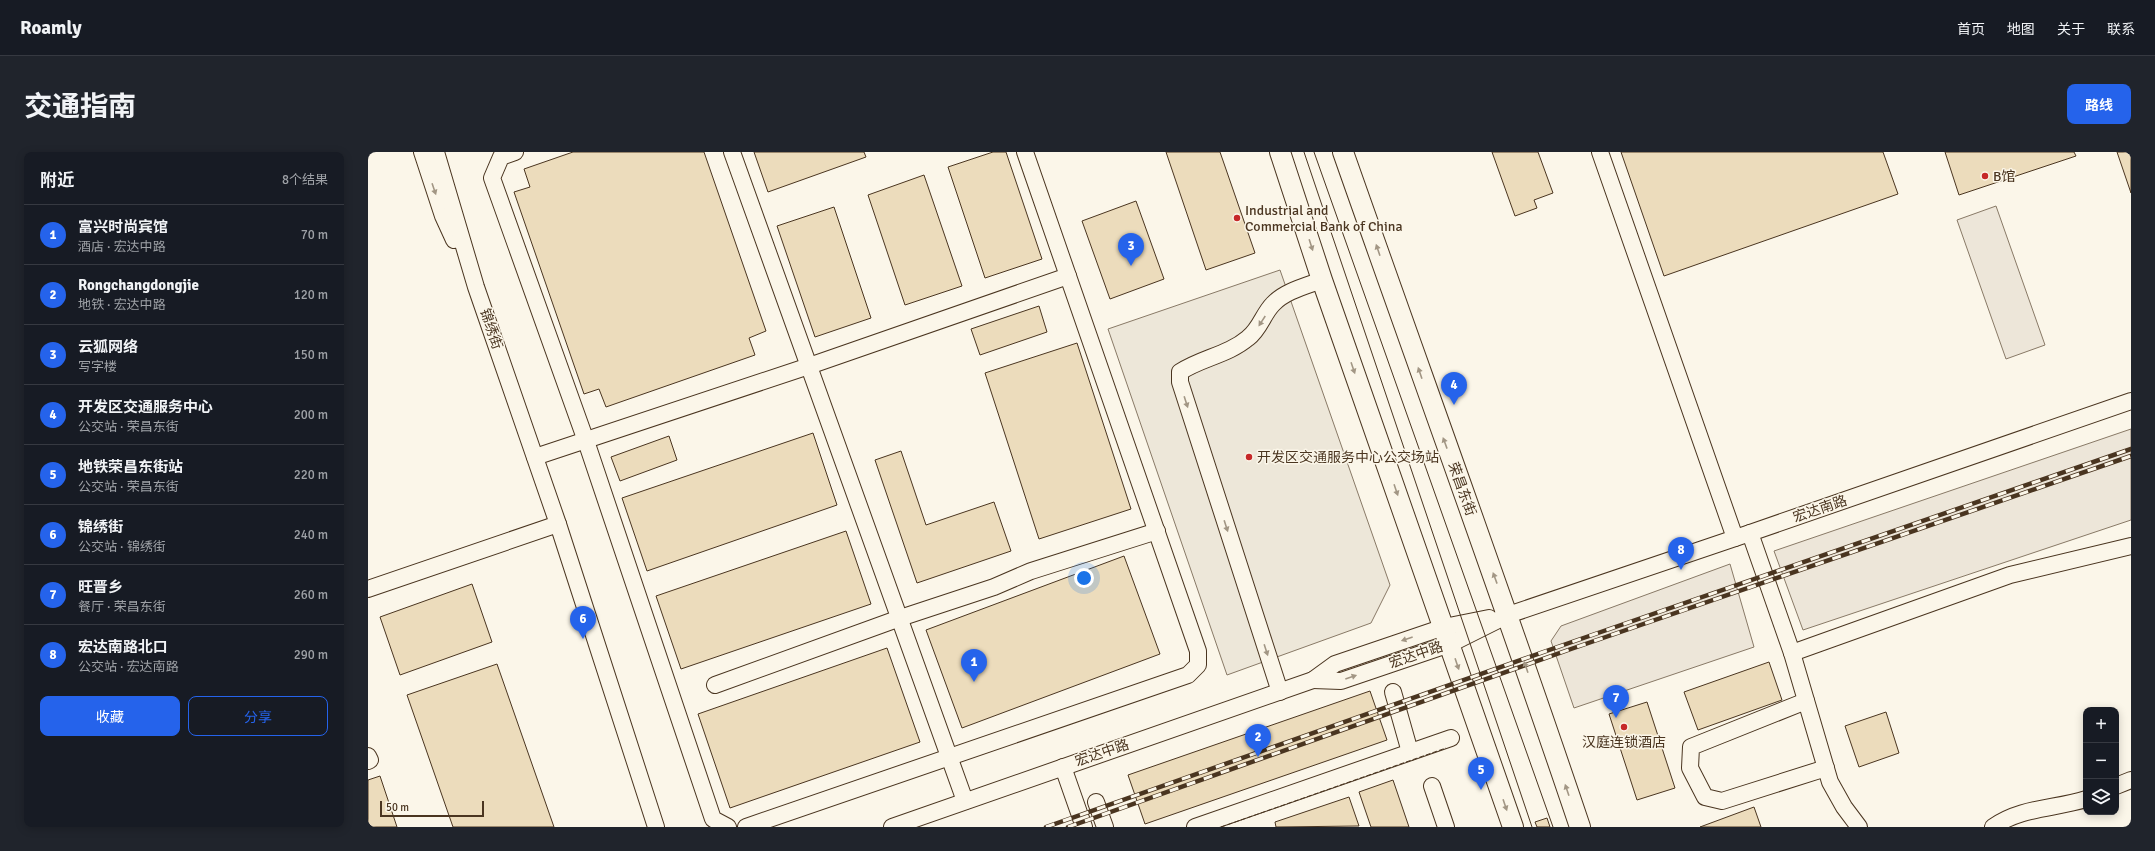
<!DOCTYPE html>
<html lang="zh">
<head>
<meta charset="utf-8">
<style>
  :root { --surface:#171b24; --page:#20242c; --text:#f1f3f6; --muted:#9ea1a6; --line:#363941; --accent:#2563eb }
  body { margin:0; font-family:Signika,"Noto Sans SC",sans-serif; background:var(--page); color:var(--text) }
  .controls { position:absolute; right:12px; bottom:12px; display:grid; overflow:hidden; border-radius:8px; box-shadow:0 2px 10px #0003 }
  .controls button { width:36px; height:36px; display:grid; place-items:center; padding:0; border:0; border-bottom:1px solid var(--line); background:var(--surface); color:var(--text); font:20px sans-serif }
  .scale { position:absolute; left:12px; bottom:10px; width:104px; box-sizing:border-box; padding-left:4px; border:2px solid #4a3520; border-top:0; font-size:11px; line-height:14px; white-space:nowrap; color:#4a3520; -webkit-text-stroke:3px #fbf6e9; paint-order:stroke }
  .you { position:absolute; left:716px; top:426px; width:14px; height:14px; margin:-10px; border:3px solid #fff; border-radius:50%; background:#1a73e8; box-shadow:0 0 0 6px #1a73e833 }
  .badge { display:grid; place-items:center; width:26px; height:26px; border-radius:50%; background:var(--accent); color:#fff; font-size:13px; font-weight:700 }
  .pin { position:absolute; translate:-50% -33px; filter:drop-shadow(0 1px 2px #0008) }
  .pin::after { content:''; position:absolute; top:21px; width:14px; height:12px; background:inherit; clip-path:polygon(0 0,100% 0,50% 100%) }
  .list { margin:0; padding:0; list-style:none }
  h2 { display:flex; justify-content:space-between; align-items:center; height:52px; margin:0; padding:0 16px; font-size:17px }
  h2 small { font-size:13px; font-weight:400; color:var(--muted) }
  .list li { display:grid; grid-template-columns:26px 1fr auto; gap:12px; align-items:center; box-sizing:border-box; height:60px; padding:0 16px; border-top:1px solid var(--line) }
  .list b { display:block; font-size:15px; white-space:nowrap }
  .list p { margin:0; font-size:13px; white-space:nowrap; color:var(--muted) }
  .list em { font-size:13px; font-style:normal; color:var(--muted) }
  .actions { display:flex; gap:8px; padding:12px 16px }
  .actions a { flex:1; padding:9px 0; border:1px solid var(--accent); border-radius:8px; text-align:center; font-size:14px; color:var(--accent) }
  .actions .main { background:var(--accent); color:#fff }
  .icon { flex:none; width:22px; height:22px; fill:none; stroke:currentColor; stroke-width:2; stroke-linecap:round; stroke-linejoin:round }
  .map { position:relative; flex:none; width:1763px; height:675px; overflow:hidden; border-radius:8px }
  header { display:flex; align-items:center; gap:24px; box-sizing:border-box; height:56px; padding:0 20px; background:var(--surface); border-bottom:1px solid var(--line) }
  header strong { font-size:19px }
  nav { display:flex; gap:22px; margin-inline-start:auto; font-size:14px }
  .intro { display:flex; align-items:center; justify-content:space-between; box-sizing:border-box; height:96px; padding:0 24px }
  h1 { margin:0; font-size:28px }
  .button { padding:10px 18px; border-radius:8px; background:var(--accent); color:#fff; font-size:14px; font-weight:700 }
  main { display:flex; gap:24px; padding:0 24px }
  aside { flex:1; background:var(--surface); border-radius:8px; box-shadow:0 2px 10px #0003 }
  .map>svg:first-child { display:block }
  .green { fill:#ede6d9; stroke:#887966 }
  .parking { fill:#ede7d9; stroke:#887966 }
  .building { fill:#ecdcbc; stroke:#4a3520 }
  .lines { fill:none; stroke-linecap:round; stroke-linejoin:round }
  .minor-casing { stroke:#4a3520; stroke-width:18 }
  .major-casing { stroke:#4a3520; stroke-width:22 }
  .minor { stroke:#fbf6e9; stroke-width:16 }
  .major { stroke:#fbf6e9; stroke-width:20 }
  .tram { stroke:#4a3520; stroke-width:1 }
  .rail-casing { stroke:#4a3520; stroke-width:4.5 }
  .rail { stroke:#fbf6e9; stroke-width:3; stroke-dasharray:9; stroke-linecap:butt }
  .fence { stroke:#4a3520; stroke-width:1; stroke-dasharray:5 2; stroke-linecap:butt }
  .oneway { fill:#a29684 }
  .poi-dot { fill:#c62828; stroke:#fbf6e9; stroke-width:1.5 }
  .labels { text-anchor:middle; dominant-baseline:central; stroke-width:3; stroke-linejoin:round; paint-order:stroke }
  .poi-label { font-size:14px; fill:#4a3520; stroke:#fbf6e9; text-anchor:start }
  .street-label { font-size:14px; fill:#4a3520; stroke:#fbf6e9 }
</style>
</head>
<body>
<header>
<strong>Roamly</strong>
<nav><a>首页</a><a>地图</a><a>关于</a><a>联系</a></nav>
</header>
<div class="intro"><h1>交通指南</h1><a class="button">路线</a></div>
<main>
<aside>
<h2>附近<small>8个结果</small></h2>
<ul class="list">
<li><span class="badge">1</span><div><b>富兴时尚宾馆</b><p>酒店 · 宏达中路</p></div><em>70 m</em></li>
<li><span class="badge">2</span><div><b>Rongchangdongjie</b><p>地铁 · 宏达中路</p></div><em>120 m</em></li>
<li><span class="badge">3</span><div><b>云狐网络</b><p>写字楼</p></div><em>150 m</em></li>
<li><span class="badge">4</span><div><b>开发区交通服务中心</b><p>公交站 · 荣昌东街</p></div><em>200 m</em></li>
<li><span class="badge">5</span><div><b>地铁荣昌东街站</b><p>公交站 · 荣昌东街</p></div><em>220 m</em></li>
<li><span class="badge">6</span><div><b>锦绣街</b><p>公交站 · 锦绣街</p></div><em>240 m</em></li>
<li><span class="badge">7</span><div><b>旺晋乡</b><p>餐厅 · 荣昌东街</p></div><em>260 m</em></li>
<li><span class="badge">8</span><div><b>宏达南路北口</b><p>公交站 · 宏达南路</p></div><em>290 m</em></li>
</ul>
<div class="actions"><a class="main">收藏</a><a>分享</a></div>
</aside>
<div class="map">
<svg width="1763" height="675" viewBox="0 0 1763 675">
  <rect width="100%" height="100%" fill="#fbf6e9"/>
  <g class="green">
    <polygon points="1628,54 1677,193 1638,207 1589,68"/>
    <polygon points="1763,277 1763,368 1435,478 1406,399"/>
    <polygon points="1362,412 1386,495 1206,556 1183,489 1193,474"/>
  </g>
  <polygon class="parking" points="912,118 1022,433 1003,471 859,523 740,177"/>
  <g class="building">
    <polygon points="205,0 336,0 398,179 381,186 387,203 238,255 231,237 216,242 146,40 162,35 156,17"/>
    <polygon points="386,0 496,0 498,5 400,40"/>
    <polygon points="625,0 638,0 674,107 617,126 580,15"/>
    <polygon points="798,0 852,0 887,101 838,118"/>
    <polygon points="1124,0 1170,0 1185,41 1166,48 1169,56 1147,64"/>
    <polygon points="1253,0 1515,0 1530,42 1296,124"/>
    <polygon points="1577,0 1706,0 1708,4 1591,43"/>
    <polygon points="1749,0 1763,0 1763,41"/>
    <polygon points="556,23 594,134 537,153 500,43"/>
    <polygon points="768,49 796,127 742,147 714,69"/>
    <polygon points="466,55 503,166 447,185 409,74"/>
    <polygon points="671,154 679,180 612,203 603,177"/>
    <polygon points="709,191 763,357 671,387 617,221"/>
    <polygon points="445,281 469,353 279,419 254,346"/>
    <polygon points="301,284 309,308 252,329 243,305"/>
    <polygon points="533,299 558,373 626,350 643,399 549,431 507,308"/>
    <polygon points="478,379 503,452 313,517 288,444"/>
    <polygon points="756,404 792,502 594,576 558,478"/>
    <polygon points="104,432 124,490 32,523 12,465"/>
    <polygon points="519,496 552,590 362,656 330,562"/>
    <polygon points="1401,510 1414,548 1330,578 1316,540"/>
    <polygon points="129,512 186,675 85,675 39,543"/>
    <polygon points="1002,539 1019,588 777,672 760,623"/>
    <polygon points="1279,550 1307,636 1269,648 1241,562"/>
    <polygon points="1518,560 1531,601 1491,615 1477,574"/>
    <polygon points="12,624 29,675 0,675 0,628"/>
    <polygon points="1025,628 1041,675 1003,675 991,640"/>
    <polygon points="981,645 991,674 908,675 907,670"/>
    <polygon points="1386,655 1393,675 1332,675"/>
    <polygon points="1179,666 1182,675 1169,675 1167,670"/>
  </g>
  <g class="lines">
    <defs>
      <g id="minor">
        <polyline points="54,0 75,64 86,88"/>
        <polyline points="68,0 108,135 190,372 288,675"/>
        <polyline points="147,0 133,5 124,26 218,289 345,667 360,675"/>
        <polyline points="364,0 597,649"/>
        <polyline points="1232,0 1367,386"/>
        <polyline points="167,305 441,214 700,124"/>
        <polyline points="1382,381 1424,501 1462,630 1476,655 1491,675"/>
        <polyline points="0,437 190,372"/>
        <polyline points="1424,501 1642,423 1763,394"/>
        <polyline points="945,528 973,529 1082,492 1140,463 1382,381 1763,249"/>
        <polyline points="347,533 532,466 626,435 663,419 789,379"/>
        <path d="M 912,540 L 812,230 L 812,220 C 833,206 860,203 880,186 C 892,177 895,162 905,152 C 917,139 938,134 954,128"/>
        <polyline points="1025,540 1042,600"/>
        <polyline points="1438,549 1323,595 1322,616 1337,645 1354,649 1458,616"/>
        <polyline points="0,604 2,608 0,609"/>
        <polyline points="695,615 716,675"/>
        <polyline points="1064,634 1078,675"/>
        <polyline points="1748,634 1763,628"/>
        <polyline points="728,650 737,675"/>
        <polyline points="378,675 820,523 830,513 830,499 657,0"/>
        <polyline points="524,675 945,528 967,512 1076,475 1121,466"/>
        <polyline points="827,675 1083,586"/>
        <path d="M 1625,675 C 1653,655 1687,657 1718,647"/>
      </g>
      <g id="major">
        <polyline points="912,0 954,128 1145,675"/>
        <path d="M 975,0 C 1054,225 1136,449 1212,675"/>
      </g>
    </defs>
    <use href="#minor" class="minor-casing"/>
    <use href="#major" class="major-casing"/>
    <use href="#minor" class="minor"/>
    <use href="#major" class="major"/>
    <g class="tram">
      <polyline points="936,0 1164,675"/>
      <polyline points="946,0 1185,675"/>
    </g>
    <defs>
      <g id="rail">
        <polyline points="678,675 1201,491 1763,297"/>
        <polyline points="700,675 1203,497 1763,304"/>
      </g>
    </defs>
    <use href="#rail" class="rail-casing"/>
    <use href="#rail" class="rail"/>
    <polyline class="fence" points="853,675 1078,596"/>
  </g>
  <defs><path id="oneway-solid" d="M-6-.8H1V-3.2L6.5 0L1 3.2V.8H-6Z"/></defs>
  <g class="oneway">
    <use href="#oneway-solid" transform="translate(66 37) rotate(71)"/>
    <use href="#oneway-solid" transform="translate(943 93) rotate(72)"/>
    <use href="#oneway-solid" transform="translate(1010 98) rotate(-109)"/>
    <use href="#oneway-solid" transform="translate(894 169) rotate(123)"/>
    <use href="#oneway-solid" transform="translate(985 216) rotate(71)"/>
    <use href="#oneway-solid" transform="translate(1052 221) rotate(-109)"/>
    <use href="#oneway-solid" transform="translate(818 250) rotate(72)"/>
    <use href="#oneway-solid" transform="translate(1077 291) rotate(-110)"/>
    <use href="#oneway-solid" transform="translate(1028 338) rotate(71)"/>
    <use href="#oneway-solid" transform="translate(858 374) rotate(72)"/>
    <use href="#oneway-solid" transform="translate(1127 426) rotate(-110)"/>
    <use href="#oneway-solid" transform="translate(1039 487) rotate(161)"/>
    <use href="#oneway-solid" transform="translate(898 498) rotate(72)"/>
    <use href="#oneway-solid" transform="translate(1089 512) rotate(71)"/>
    <use href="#oneway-solid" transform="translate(1158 515) rotate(-109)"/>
    <use href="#oneway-solid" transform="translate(983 525) rotate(-19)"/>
    <use href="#oneway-solid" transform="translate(1199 638) rotate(-109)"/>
    <use href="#oneway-solid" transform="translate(1137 653) rotate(71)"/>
  </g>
  <g class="poi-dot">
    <circle cx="1617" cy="24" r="4"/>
    <circle cx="869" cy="66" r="4"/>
    <circle cx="881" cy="305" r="4"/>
    <circle cx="1256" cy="575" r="4"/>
  </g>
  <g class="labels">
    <g class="poi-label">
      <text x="1625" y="24">B馆</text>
      <text x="877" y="58">Industrial and<tspan x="877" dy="16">Commercial Bank of China</tspan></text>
      <text x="889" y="305">开发区交通服务中心公交场站</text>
      <text x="1256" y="590" text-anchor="middle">汉庭连锁酒店</text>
    </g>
    <g class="street-label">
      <text transform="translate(123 177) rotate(71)">锦绣街</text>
      <text transform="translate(1094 337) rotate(70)">荣昌东街</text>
      <text transform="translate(1452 357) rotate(-19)">宏达南路</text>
      <text transform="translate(1048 503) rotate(-19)">宏达中路</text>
      <text transform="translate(734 601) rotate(-19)">宏达中路</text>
    </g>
  </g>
</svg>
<div class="controls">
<button>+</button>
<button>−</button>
<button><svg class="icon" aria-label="layers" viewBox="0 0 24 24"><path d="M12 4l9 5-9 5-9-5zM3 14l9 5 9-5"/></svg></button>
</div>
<div class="scale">50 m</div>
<div class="you"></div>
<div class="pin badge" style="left:606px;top:530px">1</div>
<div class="pin badge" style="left:890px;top:605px">2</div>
<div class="pin badge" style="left:763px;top:114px">3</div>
<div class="pin badge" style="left:1086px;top:253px">4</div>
<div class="pin badge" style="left:1113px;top:638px">5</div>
<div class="pin badge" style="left:215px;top:487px">6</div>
<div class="pin badge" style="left:1248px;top:566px">7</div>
<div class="pin badge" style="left:1313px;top:418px">8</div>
</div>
</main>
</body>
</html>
